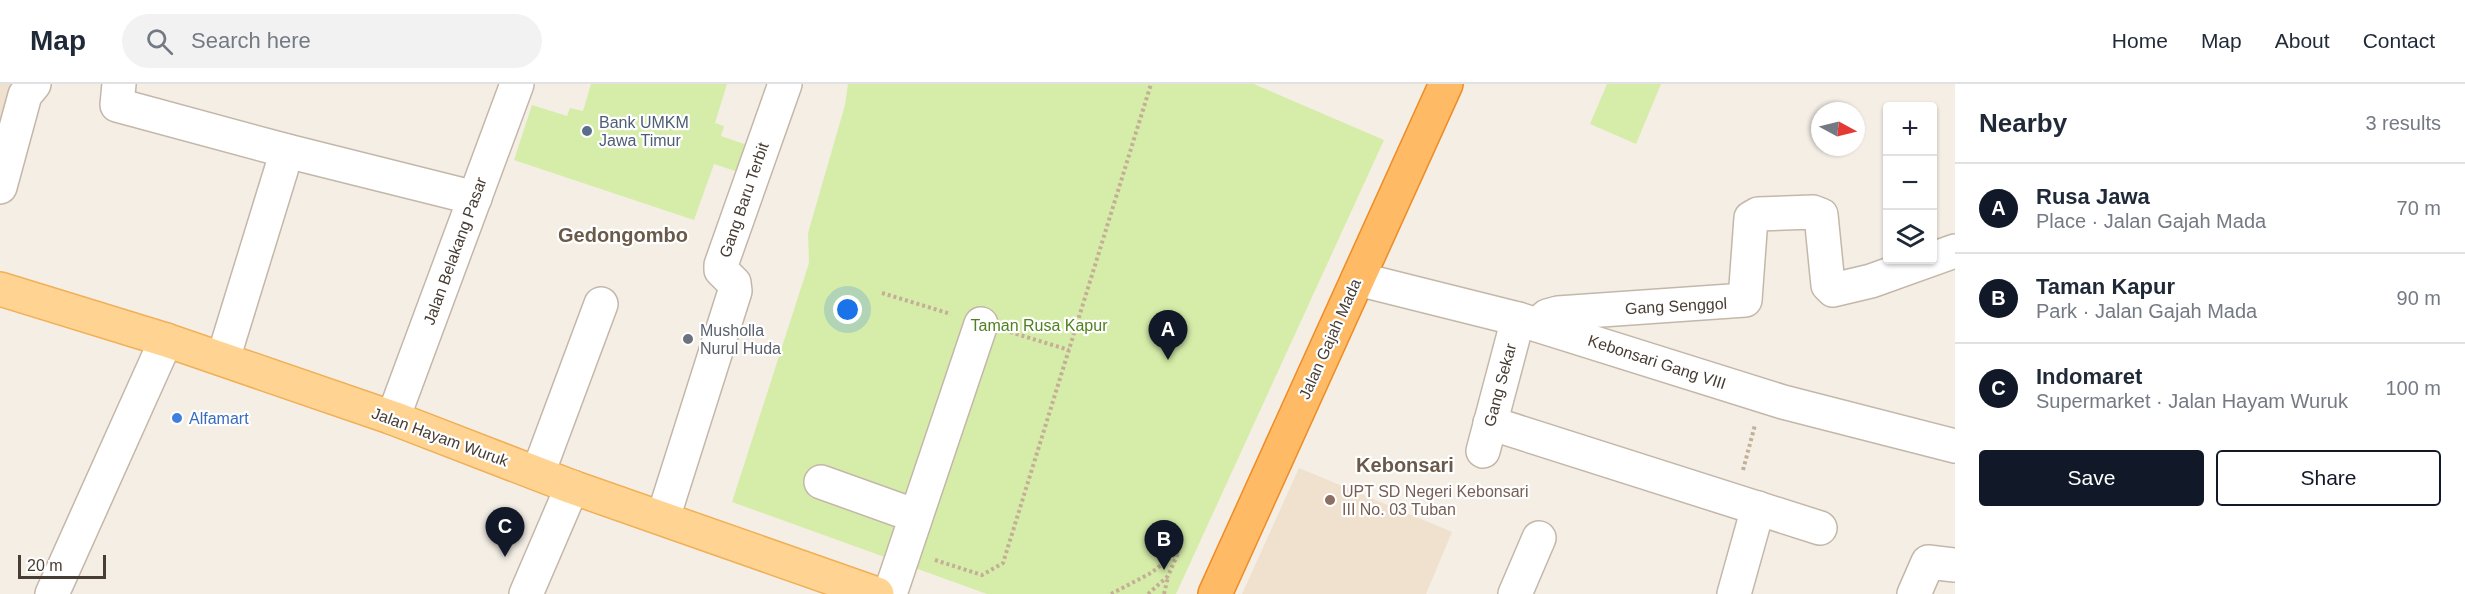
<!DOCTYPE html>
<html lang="en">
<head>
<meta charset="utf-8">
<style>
  :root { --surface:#fff; --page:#f2f2f3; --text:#1f2937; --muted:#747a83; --line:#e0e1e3; --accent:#111827 }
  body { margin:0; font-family:Arial,sans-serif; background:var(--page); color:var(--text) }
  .controls { position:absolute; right:18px; top:18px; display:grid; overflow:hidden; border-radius:6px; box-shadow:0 2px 4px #0004 }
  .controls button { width:54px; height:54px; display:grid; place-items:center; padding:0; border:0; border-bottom:2px solid var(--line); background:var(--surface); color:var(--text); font:30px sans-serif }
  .compass { position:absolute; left:1811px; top:18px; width:54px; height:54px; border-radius:50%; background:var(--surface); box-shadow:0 2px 4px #0004; rotate:97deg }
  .scale { position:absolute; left:18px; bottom:15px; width:88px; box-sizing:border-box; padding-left:6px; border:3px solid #473d34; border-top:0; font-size:16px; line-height:21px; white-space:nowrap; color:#473d34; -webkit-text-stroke:4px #fff; paint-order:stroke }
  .you { position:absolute; left:848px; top:226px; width:21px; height:21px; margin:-15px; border:4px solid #fff; border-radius:50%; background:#1a73e8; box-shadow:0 0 0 9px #1a73e833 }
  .badge { display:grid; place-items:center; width:39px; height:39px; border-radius:50%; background:var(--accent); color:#fff; font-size:20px; font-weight:700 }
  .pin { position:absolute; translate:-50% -50px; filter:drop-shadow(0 2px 3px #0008) }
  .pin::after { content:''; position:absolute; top:32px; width:21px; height:18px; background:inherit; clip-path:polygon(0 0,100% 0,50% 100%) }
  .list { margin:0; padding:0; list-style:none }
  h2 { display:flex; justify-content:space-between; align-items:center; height:78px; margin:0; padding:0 24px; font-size:26px }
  h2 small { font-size:20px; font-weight:400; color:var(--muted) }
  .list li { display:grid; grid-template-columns:39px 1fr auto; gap:18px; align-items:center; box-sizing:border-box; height:90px; padding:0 24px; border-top:2px solid var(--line) }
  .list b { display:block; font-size:22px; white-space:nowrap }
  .list p { margin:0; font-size:20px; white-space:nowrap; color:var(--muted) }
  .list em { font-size:20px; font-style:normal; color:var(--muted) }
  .actions { display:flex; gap:12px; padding:18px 24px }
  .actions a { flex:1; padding:14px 0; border:2px solid var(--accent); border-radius:6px; text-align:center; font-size:21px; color:var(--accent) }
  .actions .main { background:var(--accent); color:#fff }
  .icon { flex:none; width:33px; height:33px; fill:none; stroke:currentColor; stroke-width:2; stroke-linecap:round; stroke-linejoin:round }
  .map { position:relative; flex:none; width:1955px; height:510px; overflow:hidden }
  header { display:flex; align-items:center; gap:36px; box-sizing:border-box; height:84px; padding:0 30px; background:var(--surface); border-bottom:2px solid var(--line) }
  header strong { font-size:28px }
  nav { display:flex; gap:33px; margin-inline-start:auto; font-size:21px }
  .search { width:420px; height:54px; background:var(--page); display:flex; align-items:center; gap:15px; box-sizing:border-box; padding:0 21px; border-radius:33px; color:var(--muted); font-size:22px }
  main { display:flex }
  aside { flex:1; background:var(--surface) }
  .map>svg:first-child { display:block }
  .education { fill:#efe1cd }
  .green { fill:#d6eda9 }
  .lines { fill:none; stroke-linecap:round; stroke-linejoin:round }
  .minor-casing { stroke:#c4b7a9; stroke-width:36 }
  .major-casing { stroke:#f1b057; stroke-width:36 }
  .highway-casing { stroke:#ee8c25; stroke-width:36 }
  .path { stroke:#c4ae96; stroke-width:4; stroke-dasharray:3 3; stroke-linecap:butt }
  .minor { stroke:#fff; stroke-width:33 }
  .major { stroke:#ffd493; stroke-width:33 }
  .highway { stroke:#ffba65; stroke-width:33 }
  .service-dot { fill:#5c6f8a; stroke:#fff; stroke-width:2 }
  .worship-dot { fill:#6b7280; stroke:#fff; stroke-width:2 }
  .shop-dot { fill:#3f7fe0; stroke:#fff; stroke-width:2 }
  .education-dot { fill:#8d6e63; stroke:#fff; stroke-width:2 }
  .labels { text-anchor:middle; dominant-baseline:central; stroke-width:4.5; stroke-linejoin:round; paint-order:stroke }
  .service-label { font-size:16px; fill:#4e5e75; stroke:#fff; text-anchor:start }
  .street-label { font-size:16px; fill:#473d34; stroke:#fff }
  .park-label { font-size:16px; fill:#508020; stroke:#fff }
  .worship-label { font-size:16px; fill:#5b616d; stroke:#fff; text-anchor:start }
  .shop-label { font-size:16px; fill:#366cbe; stroke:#fff; text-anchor:start }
  .education-label { font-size:16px; fill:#785e54; stroke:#fff; text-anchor:start }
  .quarter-label { font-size:20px; font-weight:bold; fill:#6b5a4a; stroke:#fff }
</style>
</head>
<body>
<header>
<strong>Map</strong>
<div class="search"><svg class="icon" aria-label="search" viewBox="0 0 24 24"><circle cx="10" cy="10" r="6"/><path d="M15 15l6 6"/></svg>Search here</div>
<nav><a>Home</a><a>Map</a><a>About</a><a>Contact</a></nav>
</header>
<main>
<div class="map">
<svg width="1955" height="510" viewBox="0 0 1955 510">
  <rect width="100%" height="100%" fill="#f4eee5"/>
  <g class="education">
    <polygon points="0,0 23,0 0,90"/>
    <polygon points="1299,384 1452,448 1426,510 1242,510"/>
  </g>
  <g class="green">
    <polygon points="591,0 727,0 715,39 724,42 721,52 756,64 747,91 714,80 694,136 514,76 532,21 567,32 570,24 583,27"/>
    <polygon points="848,0 1254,0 1384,56 1176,510 987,510 732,418 809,179 808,149 845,21"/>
    <polygon points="1607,0 1661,0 1636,60 1590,40"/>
  </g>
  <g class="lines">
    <defs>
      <g id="minor">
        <polyline points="119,0 117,21 287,67 475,114"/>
        <polyline points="0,103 25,11 34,0"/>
        <polyline points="1358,195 1518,235 1783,318 1955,362"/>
        <polyline points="1539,241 1547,232 1558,229 1745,216 1751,134 1758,130 1813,128 1821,131 1828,201 1833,206 1871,197 1955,167"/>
        <polyline points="223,275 287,67"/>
        <polyline points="393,334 517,0"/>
        <polyline points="1490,339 1820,444"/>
        <polyline points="1483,367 1518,235"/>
        <polyline points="538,389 601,220"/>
        <polyline points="821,398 916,432"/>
        <polyline points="663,434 735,207 734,199 721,186 721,181 785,0"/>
        <polyline points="52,510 166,256"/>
        <polyline points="526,510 572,403"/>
        <polyline points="890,510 981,240"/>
        <polyline points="1515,510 1539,454"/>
        <polyline points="1734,510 1758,424"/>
        <polyline points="1914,510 1928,478 1955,481"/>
      </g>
      <polyline id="major" points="0,205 166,256 393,334 572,403 877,510"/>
      <polyline id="highway" points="1215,510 1446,0"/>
    </defs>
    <use href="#minor" class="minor-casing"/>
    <use href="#major" class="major-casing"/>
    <use href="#highway" class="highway-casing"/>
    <g class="path">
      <polyline points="882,209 951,230"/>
      <polyline points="1010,248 1069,266"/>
      <polyline points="1743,386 1755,341"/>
      <polyline points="935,476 982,491 1003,479 1151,0"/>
      <polyline points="1111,510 1151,489 1179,467"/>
      <polyline points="1148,510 1168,492 1179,467"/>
      <polyline points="1164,510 1168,493"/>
    </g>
    <use href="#minor" class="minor"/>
    <use href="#major" class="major"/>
    <use href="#highway" class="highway"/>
  </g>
  <circle class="service-dot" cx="587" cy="47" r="6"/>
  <circle class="worship-dot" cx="688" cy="255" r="6"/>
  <circle class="shop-dot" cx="177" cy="334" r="6"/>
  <circle class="education-dot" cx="1330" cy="416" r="6"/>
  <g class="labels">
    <g class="service-label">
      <text x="599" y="38">Bank UMKM<tspan x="599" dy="18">Jawa Timur</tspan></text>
    </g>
    <g class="street-label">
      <text transform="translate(744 116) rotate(-71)">Gang Baru Terbit</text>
      <text transform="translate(455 167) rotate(-70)">Jalan Belakang Pasar</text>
      <text transform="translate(1676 222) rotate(-3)">Gang Senggol</text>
      <text transform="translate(1330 255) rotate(-66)">Jalan Gajah Mada</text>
      <text transform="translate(1657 278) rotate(18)">Kebonsari Gang VIII</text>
      <text transform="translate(1500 301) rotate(-75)">Gang Sekar</text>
      <text transform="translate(440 353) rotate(20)">Jalan Hayam Wuruk</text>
    </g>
    <g class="park-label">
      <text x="1039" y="241">Taman Rusa Kapur</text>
    </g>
    <g class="worship-label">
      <text x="700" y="246">Musholla<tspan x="700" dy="18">Nurul Huda</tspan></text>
    </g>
    <g class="shop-label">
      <text x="189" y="334">Alfamart</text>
    </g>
    <g class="education-label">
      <text x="1342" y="407">UPT SD Negeri Kebonsari<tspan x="1342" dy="18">III No. 03 Tuban</tspan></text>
    </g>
    <g class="quarter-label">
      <text x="623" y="151">Gedongombo</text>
      <text x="1405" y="381">Kebonsari</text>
    </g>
  </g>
</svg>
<div class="controls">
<button>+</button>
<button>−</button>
<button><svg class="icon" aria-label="layers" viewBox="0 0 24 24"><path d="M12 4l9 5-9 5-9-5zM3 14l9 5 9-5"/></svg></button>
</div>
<svg class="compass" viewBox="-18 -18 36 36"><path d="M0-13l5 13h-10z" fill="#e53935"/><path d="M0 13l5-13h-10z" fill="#747a83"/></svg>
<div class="scale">20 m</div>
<div class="you"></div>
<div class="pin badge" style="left:1168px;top:276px">A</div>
<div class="pin badge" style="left:1164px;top:486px">B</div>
<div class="pin badge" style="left:505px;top:473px">C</div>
</div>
<aside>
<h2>Nearby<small>3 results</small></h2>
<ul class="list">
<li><span class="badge">A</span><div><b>Rusa Jawa</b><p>Place · Jalan Gajah Mada</p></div><em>70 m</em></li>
<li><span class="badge">B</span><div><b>Taman Kapur</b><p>Park · Jalan Gajah Mada</p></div><em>90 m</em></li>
<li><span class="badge">C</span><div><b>Indomaret</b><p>Supermarket · Jalan Hayam Wuruk</p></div><em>100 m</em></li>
</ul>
<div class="actions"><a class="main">Save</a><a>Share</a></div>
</aside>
</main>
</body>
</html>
